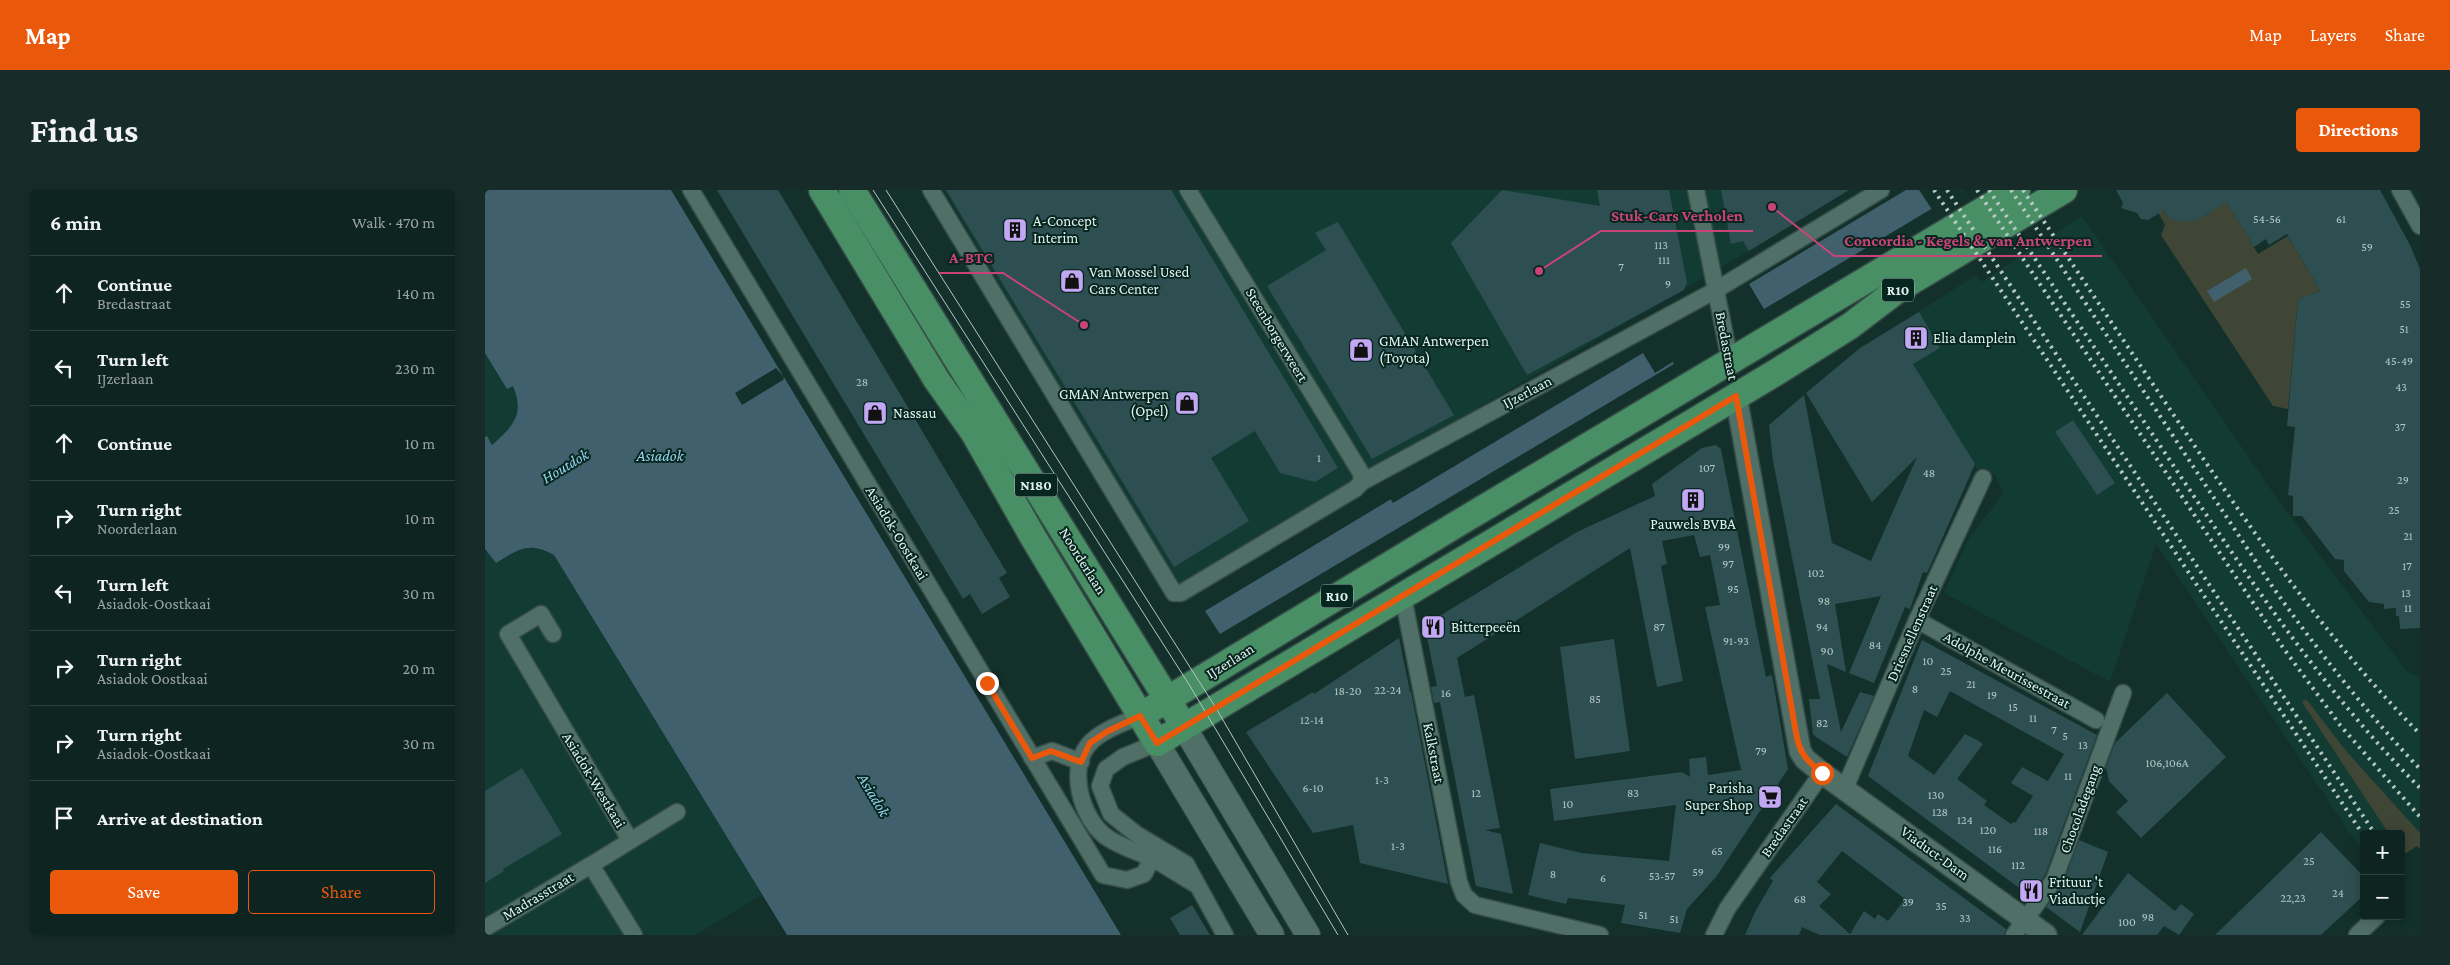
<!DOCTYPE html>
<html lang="en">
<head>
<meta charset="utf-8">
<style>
  :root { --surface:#0e2420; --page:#172c29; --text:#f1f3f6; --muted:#9ba4a5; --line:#2e413e; --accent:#ea580c }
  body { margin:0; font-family:"Crimson Pro",serif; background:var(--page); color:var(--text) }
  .controls { position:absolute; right:15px; bottom:15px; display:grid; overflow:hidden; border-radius:5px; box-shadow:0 2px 12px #0003 }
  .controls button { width:45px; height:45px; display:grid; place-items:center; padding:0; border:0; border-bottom:1px solid var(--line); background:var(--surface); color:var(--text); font:25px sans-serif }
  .stop { position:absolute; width:15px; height:15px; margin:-11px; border:4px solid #ea580c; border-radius:50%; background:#fff }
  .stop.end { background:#ea580c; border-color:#fff; box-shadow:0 1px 5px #0008 }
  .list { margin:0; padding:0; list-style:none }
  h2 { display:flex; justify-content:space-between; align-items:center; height:65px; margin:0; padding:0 20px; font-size:21px }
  h2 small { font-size:16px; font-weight:400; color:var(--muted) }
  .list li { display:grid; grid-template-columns:32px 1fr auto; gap:15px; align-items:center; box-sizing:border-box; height:75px; padding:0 20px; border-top:1px solid var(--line) }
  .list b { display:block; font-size:19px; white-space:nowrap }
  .list p { margin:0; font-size:16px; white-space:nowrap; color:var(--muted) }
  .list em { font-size:16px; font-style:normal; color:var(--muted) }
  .actions { display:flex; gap:10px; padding:15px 20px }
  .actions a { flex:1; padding:11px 0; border:1px solid var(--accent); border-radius:5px; text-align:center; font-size:18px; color:var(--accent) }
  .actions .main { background:var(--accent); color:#fff }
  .icon { flex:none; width:28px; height:28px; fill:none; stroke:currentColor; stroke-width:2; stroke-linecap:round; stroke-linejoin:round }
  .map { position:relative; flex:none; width:1935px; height:745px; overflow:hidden; border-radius:5px }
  header { display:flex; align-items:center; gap:30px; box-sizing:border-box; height:70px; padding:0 25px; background:var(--accent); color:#fff }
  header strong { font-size:24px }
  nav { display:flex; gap:28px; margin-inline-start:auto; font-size:18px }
  .intro { display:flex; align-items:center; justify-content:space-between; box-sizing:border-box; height:120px; padding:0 30px }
  h1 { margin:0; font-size:35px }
  .button { padding:12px 22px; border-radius:5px; background:var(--accent); color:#fff; font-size:18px; font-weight:700 }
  main { display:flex; gap:30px; padding:0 30px }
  aside { flex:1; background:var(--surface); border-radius:5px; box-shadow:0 2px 12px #0003 }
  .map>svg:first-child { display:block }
  .built { fill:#123b33 }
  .green { fill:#3f4636 }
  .water { fill:#40606d }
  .pier { fill:#13302a }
  .building { fill:#2e4f51; fill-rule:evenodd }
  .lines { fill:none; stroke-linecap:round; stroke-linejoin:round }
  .minor-casing { stroke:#364c47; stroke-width:19 }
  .tertiary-casing { stroke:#364c47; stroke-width:24 }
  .secondary-casing { stroke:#364c47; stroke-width:26 }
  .primary-casing { stroke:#364c47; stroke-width:29 }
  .minor { stroke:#506f67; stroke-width:16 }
  .tertiary { stroke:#506f67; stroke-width:21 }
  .secondary { stroke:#506f67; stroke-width:24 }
  .primary { stroke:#498f66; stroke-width:26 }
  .tram { stroke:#b4c8c2; stroke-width:1 }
  .rail { stroke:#b4c8c2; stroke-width:4; stroke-dasharray:2.5 5; stroke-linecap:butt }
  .route { stroke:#ea580c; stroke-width:6 }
  .labels { text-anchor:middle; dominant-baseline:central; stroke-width:4; stroke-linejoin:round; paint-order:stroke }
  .number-label { font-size:12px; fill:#b4c9c6 }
  .shield { fill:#082620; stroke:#a0b5b0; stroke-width:1 }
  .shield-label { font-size:14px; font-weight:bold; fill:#e1f2ed }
  .poi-label { font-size:15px; fill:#e1f2ed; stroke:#082620; text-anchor:start }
  .street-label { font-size:15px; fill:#e1f2ed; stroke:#082620 }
  .water-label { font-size:16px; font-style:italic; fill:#97d5ef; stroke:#082620 }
  .leader { fill:none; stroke:#c84478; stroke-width:2 }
  .callout-dot { fill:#c84478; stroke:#082620; stroke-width:2 }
  .callout-label { font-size:16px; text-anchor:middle; font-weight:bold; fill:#c84478; stroke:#082620; stroke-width:4; stroke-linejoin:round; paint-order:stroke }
</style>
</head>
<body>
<header>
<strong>Map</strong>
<nav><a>Map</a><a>Layers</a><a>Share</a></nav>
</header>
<div class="intro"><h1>Find us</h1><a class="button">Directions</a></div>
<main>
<aside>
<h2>6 min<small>Walk · 470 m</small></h2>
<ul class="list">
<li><svg class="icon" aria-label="ahead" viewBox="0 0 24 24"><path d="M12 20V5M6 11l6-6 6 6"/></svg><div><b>Continue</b><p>Bredastraat</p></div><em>140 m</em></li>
<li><svg class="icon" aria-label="left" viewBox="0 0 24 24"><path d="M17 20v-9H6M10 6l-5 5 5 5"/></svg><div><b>Turn left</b><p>IJzerlaan</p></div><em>230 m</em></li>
<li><svg class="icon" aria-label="ahead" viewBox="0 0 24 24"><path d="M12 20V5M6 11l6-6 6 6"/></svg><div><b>Continue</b></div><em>10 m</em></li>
<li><svg class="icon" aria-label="right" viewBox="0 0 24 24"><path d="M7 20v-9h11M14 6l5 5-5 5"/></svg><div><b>Turn right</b><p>Noorderlaan</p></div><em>10 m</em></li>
<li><svg class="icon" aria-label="left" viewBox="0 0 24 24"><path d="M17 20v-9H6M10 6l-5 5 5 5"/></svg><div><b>Turn left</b><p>Asiadok-Oostkaai</p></div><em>30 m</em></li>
<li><svg class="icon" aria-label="right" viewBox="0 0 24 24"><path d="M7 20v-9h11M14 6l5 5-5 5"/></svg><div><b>Turn right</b><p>Asiadok Oostkaai</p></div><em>20 m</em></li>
<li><svg class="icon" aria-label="right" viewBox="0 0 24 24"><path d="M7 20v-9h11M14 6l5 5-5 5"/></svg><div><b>Turn right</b><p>Asiadok-Oostkaai</p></div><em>30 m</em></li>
<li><svg class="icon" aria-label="arrive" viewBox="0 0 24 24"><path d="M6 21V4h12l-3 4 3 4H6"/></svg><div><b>Arrive at destination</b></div></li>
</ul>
<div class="actions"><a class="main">Save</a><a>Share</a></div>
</aside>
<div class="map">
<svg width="1935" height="745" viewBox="0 0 1935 745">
  <rect width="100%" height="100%" fill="#13302a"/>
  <g class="built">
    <polygon points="459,0 1364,0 1264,61 893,276 692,397"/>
    <polygon points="1597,26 1794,311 1922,481 1935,488 1935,659 1932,656 1916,666 1916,644 1879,644 1879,664 1671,354 1625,492 1459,403 1483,350 1518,304 1510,285 1493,281 1407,139 1491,85 1496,92"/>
    <polygon points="0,151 28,196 33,208 34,221 29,233 7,255 2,247 0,247"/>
    <polygon points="47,357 69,365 277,705 210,745 0,745 0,359 11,373 37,358"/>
  </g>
  <g class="green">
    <polygon points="1741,10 1773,64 1803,46 1835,101 1813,109 1803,219 1788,216 1676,45 1680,35 1673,22 1678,18 1682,26 1703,32 1707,30 1709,32 1724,23 1723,20"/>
    <polygon points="1821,509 1862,562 1935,643 1935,659 1932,656 1918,665 1916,644 1904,644 1817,512"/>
  </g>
  <g class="water">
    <path d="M 0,0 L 186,0 L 636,745 L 302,745 L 69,365 C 43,351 34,359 11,373 L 0,359 L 0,247 L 2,246 L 7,255 C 28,236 40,225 28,196 L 22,199 L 0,163 Z"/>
    <polygon points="1421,0 1478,0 1279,119 1264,94"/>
    <polygon points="1761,78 1767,89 1729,112 1722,101"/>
    <polygon points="1172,149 1189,174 735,444 720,421"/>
  </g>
  <g class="pier">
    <polygon points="1434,0 1476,0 1478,3 1448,21"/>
    <polygon points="1171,146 1189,171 1170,183 1158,163 908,313 905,308"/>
    <polygon points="291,178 299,187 298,190 257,215 250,203"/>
  </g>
  <g class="building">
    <polygon points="232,0 293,0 522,383 514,388 525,407 497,424 485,404 478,409"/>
    <polygon points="461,0 686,0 853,278 830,292 795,283 770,241 726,268 764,331 689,377"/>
    <polygon points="1017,0 1115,16 1112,0 1184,0 1202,93 1199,100 1042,185 966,53"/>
    <polygon points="1236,0 1364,0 1264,61 1258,51 1246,54"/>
    <polygon points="1631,0 1895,0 1925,55 1935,79 1935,438 1915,439 1914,426 1911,426 1911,418 1899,419 1899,414 1884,412 1859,381 1859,370 1850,369 1817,326 1808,326 1808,306 1803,305 1810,237 1802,236 1813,109 1835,101 1802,44 1784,55 1781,49 1769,57 1742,12 1709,32 1707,30 1704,32 1684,29 1679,20 1663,30 1656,29 1652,23 1636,18 1638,13"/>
    <polygon points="853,32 969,225 887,269 782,96 841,60 830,43"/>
    <polygon points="1434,122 1455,158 1428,174 1490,274 1442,383 1438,382 1425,419 1420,417 1389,493 1364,483 1396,406 1350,414 1361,482 1342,474 1356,542 1375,502 1389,506 1362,567 1331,547 1328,544 1324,509 1335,509 1288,271 1284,235 1319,205 1347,353 1386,371 1432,267 1387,312 1321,203 1375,158"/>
    <polygon points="1588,230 1630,293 1612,305 1570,242"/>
    <polygon points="1231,255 1236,259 1281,487 1287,485 1303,579 1231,687 1202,719 1195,743 1136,733 1140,715 1083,708 1081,714 1043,705 1055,653 1096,663 1184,671 1191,615 1069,631 1065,599 1197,582 1205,587 1204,569 1221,567 1223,585 1256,580 1220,417 1235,415 1225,365 1215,367 1209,345 1177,351 1182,374 1176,376 1198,491 1172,497 1145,358 972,468 980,507 989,505 1015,638 1000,640 1016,644 1028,704 991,696 955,512 949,513 946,497 952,496 940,438 943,433 1092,342 1170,306 1167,294 1217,258"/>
    <polygon points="914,448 925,502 926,501 963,694 875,673 868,635 828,643 761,542 828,502 829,504"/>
    <polygon points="1129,449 1145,561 1090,569 1075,457"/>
    <path d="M 1437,450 L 1612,545 L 1560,685 L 1545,706 L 1383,586 ZM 1465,501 L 1579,564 L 1563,591 L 1537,577 L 1526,593 L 1548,606 L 1530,633 L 1528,632 L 1526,634 L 1499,615 L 1502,611 L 1472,589 L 1498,554 L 1494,551 L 1480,544 L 1449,585 L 1423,566 L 1439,520 L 1452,527 Z"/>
    <polygon points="1682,503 1741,567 1656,648 1631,622 1643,611 1624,591 1621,577 1630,553"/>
    <polygon points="37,578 77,644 18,679 19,681 0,693 0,601"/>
    <path d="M 1351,614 L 1521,739 L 1519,745 L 1335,745 L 1317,737 L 1314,745 L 1260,745 L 1270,722 L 1288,691 L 1285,688 ZM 1357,661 L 1420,709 L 1403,731 L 1393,724 L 1390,729 L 1379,721 L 1365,744 L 1334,716 L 1346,704 L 1332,692 Z"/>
    <polygon points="1836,642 1879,687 1879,705 1836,745 1730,745"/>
    <polygon points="1594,650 1623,662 1595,742 1561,717 1578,694"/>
    <polygon points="1643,683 1690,721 1696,714 1709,724 1694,745 1679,736 1672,745 1597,745"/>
    <polygon points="707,715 725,745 695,745 685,728"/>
  </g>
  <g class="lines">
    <defs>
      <g id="minor">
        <polyline points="206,0 618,685 642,690 659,684 667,668 669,655"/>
        <polyline points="446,0 689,403 696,403 870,299 877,292 1231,100 1396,0"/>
        <polyline points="703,0 876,283 877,292"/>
        <polyline points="1211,0 1245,171"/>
        <polyline points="1915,0 1935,36"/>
        <polyline points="918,406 974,692 979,705 990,715 1115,745"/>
        <polyline points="1432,430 1611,530"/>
        <polyline points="68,444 56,424 23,444 145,650"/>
        <path d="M 655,526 C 639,533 617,540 605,553 C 582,578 596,627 620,646 C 635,657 652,661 668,669 C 682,676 696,686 710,694"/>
        <polyline points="672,553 638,567 621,579 615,596 626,624 651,644 701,674 740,745"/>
        <polyline points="547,568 567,561 596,572"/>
        <polyline points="1360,598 1432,430 1498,288"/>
        <polyline points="0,738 106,675"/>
        <polyline points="149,745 106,675 192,622"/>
        <polyline points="1229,745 1242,719 1337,583"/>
        <polyline points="1529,745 1569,690 1638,503"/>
        <polyline points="1872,745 1892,726"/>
      </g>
      <polyline id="tertiary" points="1251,206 1315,561 1320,569 1337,583 1561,745"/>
      <g id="secondary">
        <polyline points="699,537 823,745"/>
        <polyline points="672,553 787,745"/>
      </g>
      <g id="primary">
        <polyline points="337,0 451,189 489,243 548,347 672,553 1290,183 1365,136 1415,98 1579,0"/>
        <polyline points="367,0 692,525"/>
        <polyline points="655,526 977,331 1532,0"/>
      </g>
    </defs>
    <use href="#minor" class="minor-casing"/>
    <use href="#tertiary" class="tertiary-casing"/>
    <use href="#secondary" class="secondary-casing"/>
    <use href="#primary" class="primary-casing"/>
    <use href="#minor" class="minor"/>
    <use href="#tertiary" class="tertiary"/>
    <use href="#secondary" class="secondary"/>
    <use href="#primary" class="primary"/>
    <g class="tram">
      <polyline points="388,0 705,496 853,745"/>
      <polyline points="401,0 731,518 863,745"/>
    </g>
    <g class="rail">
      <polyline points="1449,0 1879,646"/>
      <polyline points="1462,0 1890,644"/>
      <polyline points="1492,0 1799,459 1855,535 1935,627"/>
      <path d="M 1504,0 C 1568,96 1632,191 1696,287 C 1769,396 1842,505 1935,598"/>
      <path d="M 1526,0 L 1787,396 C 1833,461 1881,522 1935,579"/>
      <path d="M 1538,0 C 1594,84 1650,168 1707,252 C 1776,354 1848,456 1935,544"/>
    </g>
  </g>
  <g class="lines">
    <path class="route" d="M 502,493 L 547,568 L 566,561 L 596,572 L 605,553 L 623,541 L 655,526 L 672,553 L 1251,206 L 1312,548 C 1316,566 1324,572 1337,583"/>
  </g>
  <defs>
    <symbol id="building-square" viewBox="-11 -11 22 22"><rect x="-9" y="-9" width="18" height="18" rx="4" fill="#c2a8f2" stroke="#082620"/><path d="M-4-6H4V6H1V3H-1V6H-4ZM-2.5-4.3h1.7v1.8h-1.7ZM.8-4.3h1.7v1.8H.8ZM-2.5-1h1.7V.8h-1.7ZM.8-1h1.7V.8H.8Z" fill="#111"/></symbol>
    <symbol id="shop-square" viewBox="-11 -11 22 22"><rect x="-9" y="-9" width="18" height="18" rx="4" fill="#c2a8f2" stroke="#082620"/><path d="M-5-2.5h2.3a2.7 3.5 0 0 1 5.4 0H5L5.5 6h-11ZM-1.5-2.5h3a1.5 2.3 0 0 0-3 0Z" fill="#111"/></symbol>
    <symbol id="restaurant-square" viewBox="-11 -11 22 22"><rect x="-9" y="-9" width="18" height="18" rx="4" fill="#c2a8f2" stroke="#082620"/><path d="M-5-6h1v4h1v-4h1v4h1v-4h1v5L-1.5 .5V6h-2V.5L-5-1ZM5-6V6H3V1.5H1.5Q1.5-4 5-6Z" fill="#111"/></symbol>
    <symbol id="supermarket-square" viewBox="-11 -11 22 22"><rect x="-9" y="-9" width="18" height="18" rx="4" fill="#c2a8f2" stroke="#082620"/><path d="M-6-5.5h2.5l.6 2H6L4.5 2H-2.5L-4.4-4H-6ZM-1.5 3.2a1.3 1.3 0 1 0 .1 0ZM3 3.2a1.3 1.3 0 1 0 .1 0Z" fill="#111"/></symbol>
  </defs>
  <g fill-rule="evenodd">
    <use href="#building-square" x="516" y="26" width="28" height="28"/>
    <use href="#shop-square" x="573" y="77" width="28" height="28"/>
    <use href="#building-square" x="1417" y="134" width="28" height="28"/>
    <use href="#shop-square" x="862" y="146" width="28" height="28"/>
    <use href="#shop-square" x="688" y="199" width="28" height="28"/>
    <use href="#shop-square" x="376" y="209" width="28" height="28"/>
    <use href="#building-square" x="1194" y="296" width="28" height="28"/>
    <use href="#restaurant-square" x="934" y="423" width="28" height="28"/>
    <use href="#supermarket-square" x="1271" y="593" width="28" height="28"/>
    <use href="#restaurant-square" x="1532" y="687" width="28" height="28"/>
  </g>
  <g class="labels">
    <g class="number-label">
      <text x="1782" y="29">54-56</text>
      <text x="1856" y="29">61</text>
      <text x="1176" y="55">113</text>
      <text x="1882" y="57">59</text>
      <text x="1179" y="70">111</text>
      <text x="1136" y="77">7</text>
      <text x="1183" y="94">9</text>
      <text x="1920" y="114">55</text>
      <text x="1919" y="139">51</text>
      <text x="1914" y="171">45-49</text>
      <text x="377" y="192">28</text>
      <text x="1916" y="197">43</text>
      <text x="1915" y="237">37</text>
      <text x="834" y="268">1</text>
      <text x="1222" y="278">107</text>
      <text x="1444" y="283">48</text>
      <text x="1918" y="290">29</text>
      <text x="1909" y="320">25</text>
      <text x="1923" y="346">21</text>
      <text x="1239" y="357">99</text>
      <text x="1243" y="374">97</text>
      <text x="1922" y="376">17</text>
      <text x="1331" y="383">102</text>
      <text x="1248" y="399">95</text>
      <text x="1921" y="403">13</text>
      <text x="1339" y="411">98</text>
      <text x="1923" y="418">11</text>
      <text x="1174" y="437">87</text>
      <text x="1337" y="437">94</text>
      <text x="1251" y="451">91-93</text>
      <text x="1390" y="455">84</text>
      <text x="1342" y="461">90</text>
      <text x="1443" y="471">10</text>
      <text x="1461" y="481">25</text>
      <text x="1486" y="494">21</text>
      <text x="1430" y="499">8</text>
      <text x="903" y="500">22-24</text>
      <text x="863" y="501">18-20</text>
      <text x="961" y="503">16</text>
      <text x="1507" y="505">19</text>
      <text x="1110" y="509">85</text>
      <text x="1528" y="517">15</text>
      <text x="1548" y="528">11</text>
      <text x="827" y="530">12-14</text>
      <text x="1337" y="533">82</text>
      <text x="1569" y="540">7</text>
      <text x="1580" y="546">5</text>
      <text x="1598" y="555">13</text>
      <text x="1276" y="561">79</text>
      <text x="1682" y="573">106,106A</text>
      <text x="1583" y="586">11</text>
      <text x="897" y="590">1-3</text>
      <text x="828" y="598">6-10</text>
      <text x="991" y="603">12</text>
      <text x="1148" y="603">83</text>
      <text x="1451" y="605">130</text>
      <text x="1083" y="614">10</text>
      <text x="1455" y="622">128</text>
      <text x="1480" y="630">124</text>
      <text x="1503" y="640">120</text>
      <text x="1556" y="641">118</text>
      <text x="913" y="656">1-3</text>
      <text x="1510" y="659">116</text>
      <text x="1232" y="661">65</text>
      <text x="1824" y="671">25</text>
      <text x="1533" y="675">112</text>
      <text x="1213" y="682">59</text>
      <text x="1068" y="684">8</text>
      <text x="1177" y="686">53-57</text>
      <text x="1118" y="688">6</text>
      <text x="1853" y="703">24</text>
      <text x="1808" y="708">22,23</text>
      <text x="1315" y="709">68</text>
      <text x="1423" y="712">39</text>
      <text x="1456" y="716">35</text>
      <text x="1158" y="725">51</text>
      <text x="1663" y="727">98</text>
      <text x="1480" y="728">33</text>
      <text x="1189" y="729">51</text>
      <text x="1642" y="732">100</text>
    </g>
    <g class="shield">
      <rect x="1397" y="88.5" width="32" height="23" rx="4"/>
      <rect x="530" y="283.5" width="42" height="23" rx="4"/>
      <rect x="836" y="394.5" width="32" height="23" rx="4"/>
    </g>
    <g class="shield-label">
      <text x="1413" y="100">R10</text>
      <text x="551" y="295">N180</text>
      <text x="852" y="406">R10</text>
    </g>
    <g class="poi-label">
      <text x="548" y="31">A-Concept<tspan x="548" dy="17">Interim</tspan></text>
      <text x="604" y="82">Van Mossel Used<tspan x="604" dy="17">Cars Center</tspan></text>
      <text x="1448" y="148">Elia damplein</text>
      <text x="894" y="151">GMAN Antwerpen<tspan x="894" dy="17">(Toyota)</tspan></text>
      <text x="684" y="204" text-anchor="end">GMAN Antwerpen<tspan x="684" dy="17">(Opel)</tspan></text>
      <text x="408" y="223">Nassau</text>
      <text x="1208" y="334" text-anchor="middle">Pauwels BVBA</text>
      <text x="966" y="437">Bitterpeeën</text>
      <text x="1268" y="598" text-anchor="end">Parisha<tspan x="1268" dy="17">Super Shop</tspan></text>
      <text x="1564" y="692">Frituur 't<tspan x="1564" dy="17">Viaductje</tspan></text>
    </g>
    <g class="street-label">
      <text transform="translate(792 145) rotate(59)">Steenborgerweert</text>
      <text transform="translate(1242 156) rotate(79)">Bredastraat</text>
      <text transform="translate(1042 202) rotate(-28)">IJzerlaan</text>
      <text transform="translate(412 343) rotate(59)">Asiadok-Oostkaai</text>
      <text transform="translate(598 371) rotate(58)">Noorderlaan</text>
      <text transform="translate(1427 443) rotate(-66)">Driesnellenstraat</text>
      <text transform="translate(745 471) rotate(-32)">IJzerlaan</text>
      <text transform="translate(1522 480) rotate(29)">Adolphe Meurissestraat</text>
      <text transform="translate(949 563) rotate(79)">Kalkstraat</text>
      <text transform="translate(109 590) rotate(59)">Asiadok-Westkaai</text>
      <text transform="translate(1595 619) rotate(-70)">Chocoladegang</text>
      <text transform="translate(1299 637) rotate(-55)">Bredastraat</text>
      <text transform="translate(1450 663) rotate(36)">Viaduct-Dam</text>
      <text transform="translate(53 706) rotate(-31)">Madrasstraat</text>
    </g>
    <g class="water-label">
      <text x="175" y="265">Asiadok</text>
      <text transform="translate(80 276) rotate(-31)">Houtdok</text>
      <text transform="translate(389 605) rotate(59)">Asiadok</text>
    </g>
  </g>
  <path class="leader" d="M1054 81L1116 41H1268M1287 17L1349 66H1617M599 135L518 83H454"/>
  <g class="callout-dot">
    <circle cx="1054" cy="81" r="5"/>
    <circle cx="1287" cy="17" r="5"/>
    <circle cx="599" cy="135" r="5"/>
  </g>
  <g class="callout-label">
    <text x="1192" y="31">Stuk-Cars Verholen</text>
    <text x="1483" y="56">Concordia - Kegels &amp; van Antwerpen</text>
    <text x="486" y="73">A-BTC</text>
  </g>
</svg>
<div class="controls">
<button>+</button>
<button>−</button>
</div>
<div class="stop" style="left:1337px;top:583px"></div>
<div class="stop end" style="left:502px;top:493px"></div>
</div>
</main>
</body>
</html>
